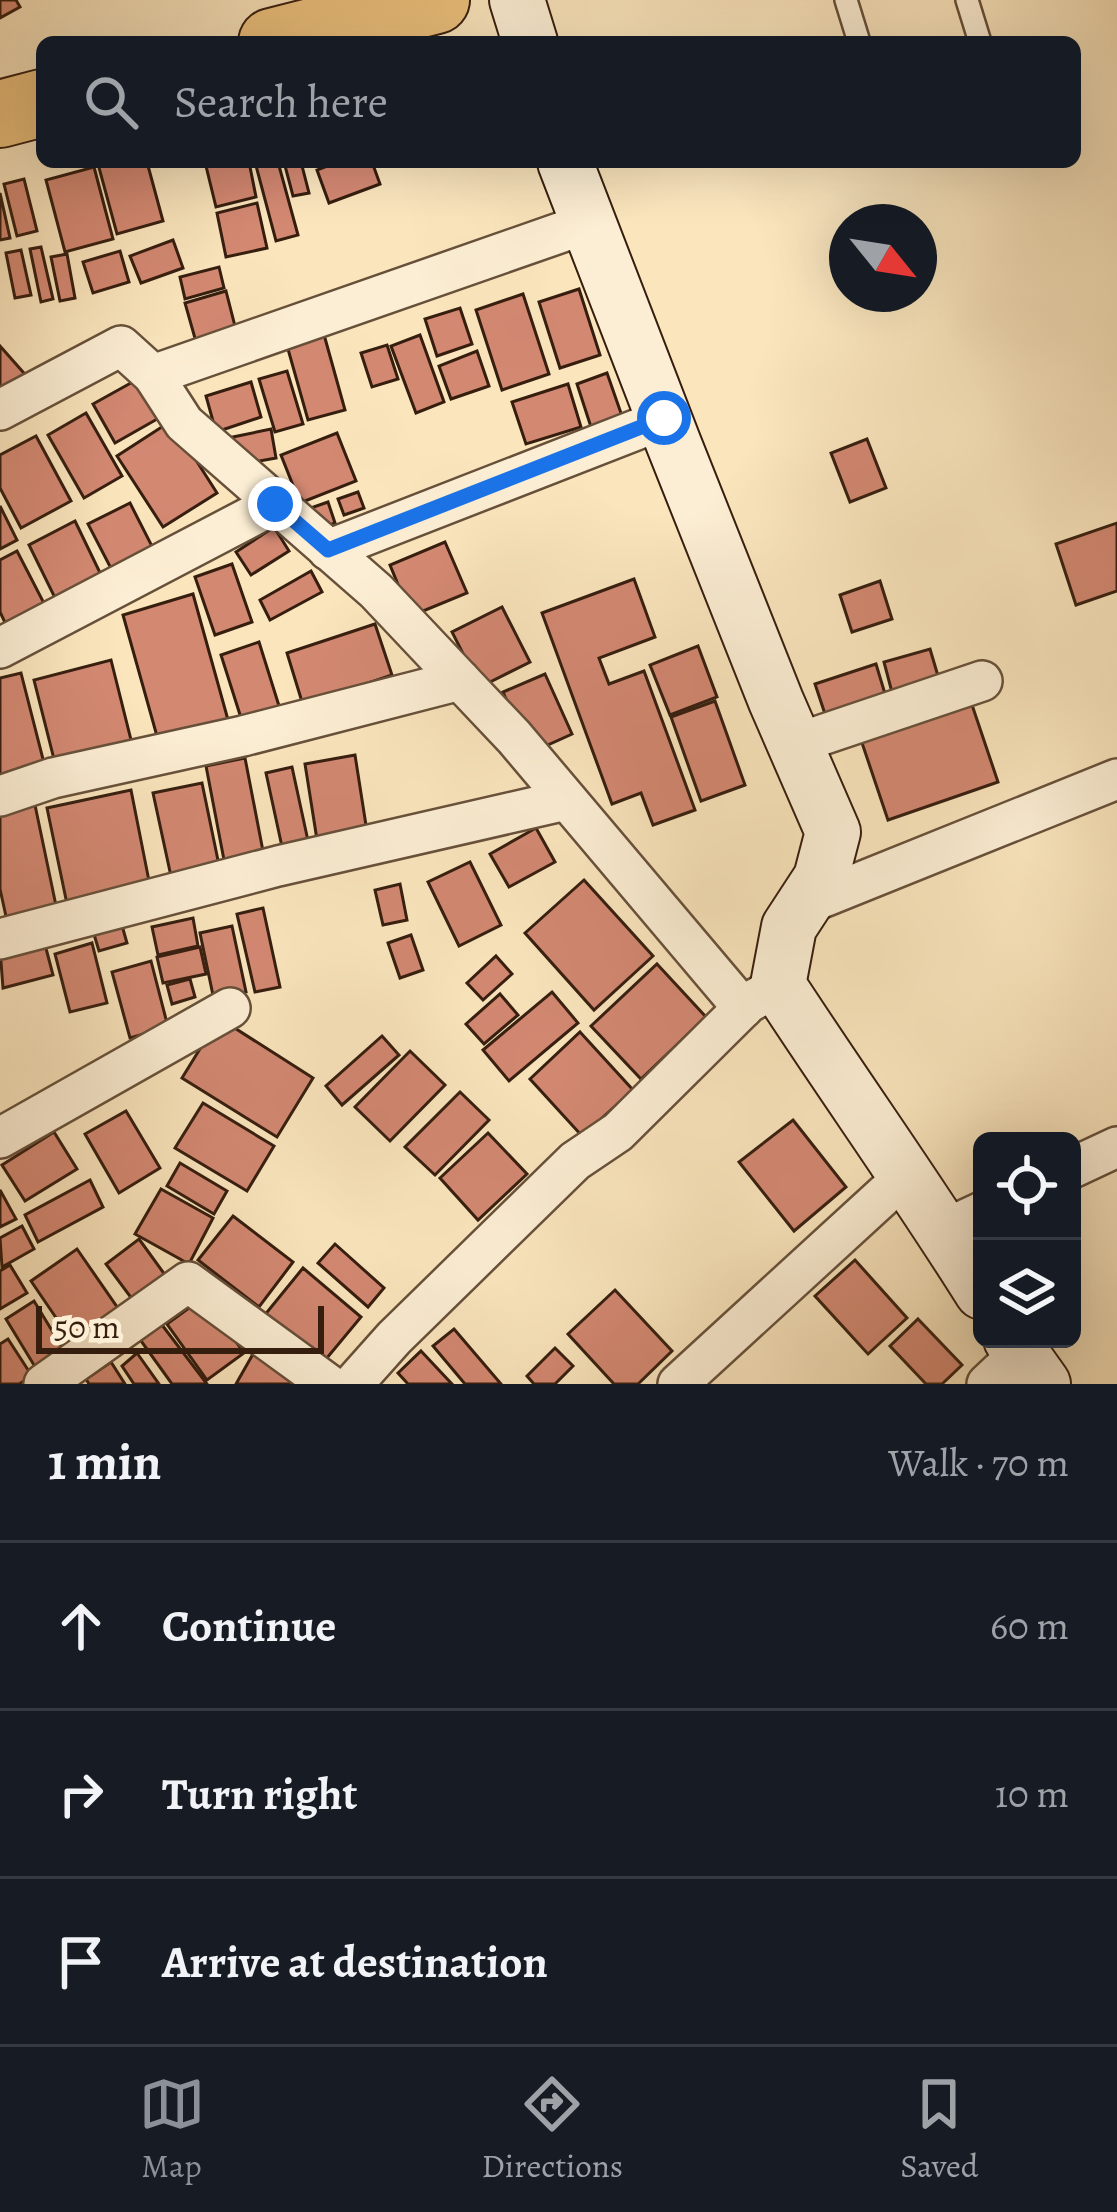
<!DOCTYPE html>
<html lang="en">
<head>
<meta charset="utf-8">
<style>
  :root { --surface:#171b24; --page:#20242c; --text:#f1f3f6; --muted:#9ea1a6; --line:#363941; --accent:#8c9099 }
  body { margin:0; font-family:Alegreya,serif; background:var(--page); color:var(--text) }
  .controls { position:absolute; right:36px; bottom:36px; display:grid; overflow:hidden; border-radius:18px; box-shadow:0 12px 48px #0002 }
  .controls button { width:108px; height:108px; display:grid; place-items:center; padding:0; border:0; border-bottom:3px solid var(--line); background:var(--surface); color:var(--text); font:60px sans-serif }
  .compass { position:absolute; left:829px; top:204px; width:108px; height:108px; border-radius:50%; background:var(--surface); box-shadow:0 12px 48px #0002; rotate:120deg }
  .scale { position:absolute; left:36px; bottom:30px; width:288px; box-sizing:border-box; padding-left:12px; border:6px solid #361e0f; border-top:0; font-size:33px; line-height:42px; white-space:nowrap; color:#361e0f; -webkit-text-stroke:9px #fceed4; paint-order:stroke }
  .stop { position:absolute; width:36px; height:36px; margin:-27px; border:9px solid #1a73e8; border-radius:50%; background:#fff }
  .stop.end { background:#1a73e8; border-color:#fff; box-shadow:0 3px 12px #0008 }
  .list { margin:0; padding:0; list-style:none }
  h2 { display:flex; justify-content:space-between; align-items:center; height:156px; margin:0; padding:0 48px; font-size:51px }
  h2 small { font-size:39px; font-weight:400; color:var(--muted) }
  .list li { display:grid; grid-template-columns:78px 1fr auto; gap:36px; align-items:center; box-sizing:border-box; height:168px; padding:0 48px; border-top:3px solid var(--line) }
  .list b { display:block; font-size:45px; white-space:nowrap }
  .list em { font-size:39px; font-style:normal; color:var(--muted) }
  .icon { flex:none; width:66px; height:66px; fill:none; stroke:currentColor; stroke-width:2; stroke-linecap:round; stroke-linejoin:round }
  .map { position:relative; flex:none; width:1117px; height:1384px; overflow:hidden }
  .search { position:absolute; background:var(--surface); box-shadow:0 12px 48px #0002; left:36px; right:36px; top:36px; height:132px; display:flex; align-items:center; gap:30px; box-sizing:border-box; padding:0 42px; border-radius:18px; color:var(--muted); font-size:45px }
  .sheet { height:660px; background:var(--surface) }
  nav { display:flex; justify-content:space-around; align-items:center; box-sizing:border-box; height:168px; border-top:3px solid var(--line); background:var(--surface); font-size:33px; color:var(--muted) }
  nav a { display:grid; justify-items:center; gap:6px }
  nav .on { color:var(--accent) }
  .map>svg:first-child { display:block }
  .building { fill:#d38872; stroke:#361e0f; stroke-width:3 }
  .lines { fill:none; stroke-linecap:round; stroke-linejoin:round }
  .lane-casing { stroke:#67503a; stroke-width:26 }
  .street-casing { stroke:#67503a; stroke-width:44 }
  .secondary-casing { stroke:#361e0f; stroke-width:58 }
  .highway-casing { stroke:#361e0f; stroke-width:70 }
  .lane { stroke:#fceed4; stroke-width:21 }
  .street { stroke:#fceed4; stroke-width:39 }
  .secondary { stroke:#fceed4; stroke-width:54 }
  .highway { stroke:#edc27e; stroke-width:66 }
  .route { stroke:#1a73e8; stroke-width:15 }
</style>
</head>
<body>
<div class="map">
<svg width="1117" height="1384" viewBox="0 0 1117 1384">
  <rect width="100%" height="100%" fill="#fae5bd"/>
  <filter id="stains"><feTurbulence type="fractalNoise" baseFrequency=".00167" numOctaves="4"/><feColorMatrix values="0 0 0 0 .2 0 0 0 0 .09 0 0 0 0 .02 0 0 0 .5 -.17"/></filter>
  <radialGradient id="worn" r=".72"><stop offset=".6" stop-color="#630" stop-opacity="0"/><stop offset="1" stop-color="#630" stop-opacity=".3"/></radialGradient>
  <g class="building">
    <polygon points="0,0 16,0 20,7 0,18"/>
    <polygon points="103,162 147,162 163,221 117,234 98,164"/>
    <polygon points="205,162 249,162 256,197 216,207"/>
    <polygon points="255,162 278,162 298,235 276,241"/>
    <polygon points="284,162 301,162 309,193 293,196"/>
    <polygon points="337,162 372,162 380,184 329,203 317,170"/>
    <polygon points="94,167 113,239 65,252 46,180"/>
    <polygon points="24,179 37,231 17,236 4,184"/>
    <polygon points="0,193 10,238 0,240"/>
    <polygon points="257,203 267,248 226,257 217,213"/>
    <polygon points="173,240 183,268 141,283 130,256"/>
    <polygon points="41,247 53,299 41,302 30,249"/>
    <polygon points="21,250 31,295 15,298 6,253"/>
    <polygon points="120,251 129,282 93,293 83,262"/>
    <polygon points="67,254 75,298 60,301 51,257"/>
    <polygon points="219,267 224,288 185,299 180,277"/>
    <polygon points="579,289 600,355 560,368 539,302"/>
    <polygon points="226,291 238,338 198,349 185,303"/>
    <polygon points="523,294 549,374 502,390 476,310"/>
    <polygon points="460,308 472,344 437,356 425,319"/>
    <polygon points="323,331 345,410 308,420 286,342"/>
    <polygon points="420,335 444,402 416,413 391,346"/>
    <polygon points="387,345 398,379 372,387 361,353"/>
    <polygon points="0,346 30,380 0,398"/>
    <polygon points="477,351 489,386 451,399 439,366"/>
    <polygon points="287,371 303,424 275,432 259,379"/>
    <polygon points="607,373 622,416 591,427 577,384"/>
    <polygon points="138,379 159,418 115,443 93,404"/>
    <polygon points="251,382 261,417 216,432 206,396"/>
    <polygon points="568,384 581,427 526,444 512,402"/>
    <polygon points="86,413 122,476 84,498 48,435"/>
    <polygon points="171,421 217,493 163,527 117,456"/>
    <polygon points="271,429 276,458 238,465 233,437"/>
    <polygon points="337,433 356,481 300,503 281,455"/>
    <polygon points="36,436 71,501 21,528 0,488 0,455"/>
    <polygon points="867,439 886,488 850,502 831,453"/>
    <polygon points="358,492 364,508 344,515 338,499"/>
    <polygon points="328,502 335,523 315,531 308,509"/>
    <polygon points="130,503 158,558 117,580 88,524"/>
    <polygon points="0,506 17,540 0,549"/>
    <polygon points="75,521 105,583 59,606 29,545"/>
    <polygon points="1117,523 1117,591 1076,605 1056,544"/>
    <polygon points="274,527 289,551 251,575 236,552"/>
    <polygon points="445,542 467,593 411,616 390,565"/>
    <polygon points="17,551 48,611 9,631 0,612 0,560"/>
    <polygon points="232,564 252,622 215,635 195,577"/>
    <polygon points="311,571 322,592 270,620 260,600"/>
    <polygon points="634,579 655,637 599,658 609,684 644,671 695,810 653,825 641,793 612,804 542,613"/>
    <polygon points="880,581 892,619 852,632 840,595"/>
    <polygon points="193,594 230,727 160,747 123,615"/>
    <polygon points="502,607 530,662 480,687 452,632"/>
    <polygon points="375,624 392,675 303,705 287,653"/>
    <polygon points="259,642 280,709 242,721 221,655"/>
    <polygon points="698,646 717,697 670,715 650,665"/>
    <polygon points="930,649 941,686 894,700 884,662"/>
    <polygon points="111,660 134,752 57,771 34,680"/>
    <polygon points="876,664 889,707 829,726 815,684"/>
    <polygon points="21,673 45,767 0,779 0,678"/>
    <polygon points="545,674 572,734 530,753 503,692"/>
    <polygon points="968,693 998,782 888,820 858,731"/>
    <polygon points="715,701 745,785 701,801 671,717"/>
    <polygon points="355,755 368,838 318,846 305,764"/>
    <polygon points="245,758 263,851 224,860 206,766"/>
    <polygon points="292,767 310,850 284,856 266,773"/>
    <polygon points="202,783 220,870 172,881 153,793"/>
    <polygon points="131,790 150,886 67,904 47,808"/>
    <polygon points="35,805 59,920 9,930 0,889 0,813"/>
    <polygon points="536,828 555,862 509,887 490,854"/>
    <polygon points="470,862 501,925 459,946 428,882"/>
    <polygon points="584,880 653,956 594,1010 525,933"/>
    <polygon points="400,884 407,920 383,925 375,890"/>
    <polygon points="263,908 280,987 255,992 237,914"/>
    <polygon points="193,918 198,946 158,955 152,927"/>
    <polygon points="121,922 127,943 99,951 93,931"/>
    <polygon points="232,926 246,992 214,1000 200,933"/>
    <polygon points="411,935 423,970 400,978 388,943"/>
    <polygon points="43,937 53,975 3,988 0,949"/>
    <polygon points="92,943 107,1003 70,1012 55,954"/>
    <polygon points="200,947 206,974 163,983 157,957"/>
    <polygon points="496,956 512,974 483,1000 467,983"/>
    <polygon points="151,961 168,1027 130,1038 112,972"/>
    <polygon points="657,964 706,1017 641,1079 591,1026"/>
    <polygon points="190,979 195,997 172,1004 167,985"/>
    <polygon points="552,992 578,1023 509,1081 483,1050"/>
    <polygon points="500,994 518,1015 484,1044 466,1024"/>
    <polygon points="219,1018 313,1078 277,1137 182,1078"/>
    <polygon points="580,1032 633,1090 582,1136 530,1079"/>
    <polygon points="382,1036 399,1055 342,1105 326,1086"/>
    <polygon points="410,1051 445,1085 390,1141 355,1107"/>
    <polygon points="460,1092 489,1120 435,1175 405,1147"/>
    <polygon points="203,1103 274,1146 247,1191 175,1148"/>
    <polygon points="126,1111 160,1168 119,1193 85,1134"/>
    <polygon points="793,1120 846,1187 794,1231 739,1162"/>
    <polygon points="54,1132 77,1169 25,1201 2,1165"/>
    <polygon points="488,1133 527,1174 478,1220 440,1178"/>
    <polygon points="180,1163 227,1191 214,1214 167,1186"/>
    <polygon points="90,1180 103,1207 38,1242 25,1215"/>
    <polygon points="161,1189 213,1218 189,1264 135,1234"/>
    <polygon points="0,1190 16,1219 0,1227"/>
    <polygon points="233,1216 293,1262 259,1307 198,1260"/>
    <polygon points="22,1226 34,1249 2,1267 0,1238"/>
    <polygon points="139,1239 168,1279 135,1303 106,1264"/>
    <polygon points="335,1244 384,1288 368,1307 318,1263"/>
    <polygon points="77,1249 124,1317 78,1350 31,1281"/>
    <polygon points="855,1260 907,1318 868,1354 815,1296"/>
    <polygon points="10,1265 27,1293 0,1309 0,1271"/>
    <polygon points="303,1268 361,1317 317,1370 259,1322"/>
    <polygon points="615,1290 672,1351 638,1384 614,1384 568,1334"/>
    <polygon points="204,1297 244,1353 207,1380 167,1324"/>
    <polygon points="34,1301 68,1357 40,1375 6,1319"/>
    <polygon points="918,1319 962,1365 942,1384 926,1384 890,1346"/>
    <polygon points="159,1321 207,1384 172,1384 136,1334"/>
    <polygon points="454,1329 501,1384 465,1384 433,1346"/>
    <polygon points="8,1339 32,1376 19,1384 0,1384 0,1344"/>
    <polygon points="257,1347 319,1384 236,1384"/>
    <polygon points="555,1348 573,1366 555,1384 534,1384 527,1376"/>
    <polygon points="421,1351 452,1384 408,1384 398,1373"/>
    <polygon points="137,1353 159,1384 134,1384 122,1366"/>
    <polygon points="111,1362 125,1384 89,1384 86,1379"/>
  </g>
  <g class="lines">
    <defs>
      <g id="lane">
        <polyline points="846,0 859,42"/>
        <polyline points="967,0 980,42"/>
      </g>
      <g id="street">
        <polyline points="153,375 588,223"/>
        <polyline points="0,410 121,346 153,375 184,423 376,591 460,680 514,737 743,1008"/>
        <polyline points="328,550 664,419"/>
        <polyline points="0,648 275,504"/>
        <polyline points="795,744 982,681"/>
        <polyline points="0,796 53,778 243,736 460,680"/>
        <polyline points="804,905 1117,779"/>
        <polyline points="0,939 278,866 566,800"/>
        <polyline points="0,1138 230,1008"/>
        <polyline points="1072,1168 1117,1147"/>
        <polyline points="943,1230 982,1212"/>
        <polyline points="44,1384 188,1282 328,1384"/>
        <polyline points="353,1384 394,1338 575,1161 618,1132 748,1003 764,994"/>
        <polyline points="678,1384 906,1175"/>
        <polyline points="987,1384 1020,1353"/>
      </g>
      <g id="secondary">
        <polyline points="517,0 530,42"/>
        <path d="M 565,162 L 673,442 L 776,701 L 833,832 L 821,878 L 789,927 L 778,985 C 845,1088 917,1188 982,1292"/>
        <polyline points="1011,1339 1043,1384"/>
      </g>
      <g id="highway">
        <polyline points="272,42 436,0"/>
        <polyline points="0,114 42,103"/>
      </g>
    </defs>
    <use href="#lane" class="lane-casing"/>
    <use href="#street" class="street-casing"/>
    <use href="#secondary" class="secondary-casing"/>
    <use href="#highway" class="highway-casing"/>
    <use href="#lane" class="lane"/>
    <use href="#street" class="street"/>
    <use href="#secondary" class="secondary"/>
    <use href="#highway" class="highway"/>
  </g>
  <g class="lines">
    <polyline class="route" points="275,504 328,550 664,418"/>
  </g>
  <rect width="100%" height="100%" filter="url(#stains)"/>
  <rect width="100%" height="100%" fill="url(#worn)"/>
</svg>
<div class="controls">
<button><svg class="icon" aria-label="locate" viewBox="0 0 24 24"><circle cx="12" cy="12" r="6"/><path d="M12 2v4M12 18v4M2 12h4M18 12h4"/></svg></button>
<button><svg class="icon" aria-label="layers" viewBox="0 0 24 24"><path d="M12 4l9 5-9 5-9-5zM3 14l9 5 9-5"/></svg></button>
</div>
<svg class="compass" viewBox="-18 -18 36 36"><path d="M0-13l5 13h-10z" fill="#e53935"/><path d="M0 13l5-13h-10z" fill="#9ea1a6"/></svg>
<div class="scale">50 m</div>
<div class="stop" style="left:664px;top:418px"></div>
<div class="stop end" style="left:275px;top:504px"></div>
<div class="search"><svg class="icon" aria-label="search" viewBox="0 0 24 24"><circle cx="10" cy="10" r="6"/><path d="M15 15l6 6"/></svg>Search here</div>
</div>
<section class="sheet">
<h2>1 min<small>Walk · 70 m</small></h2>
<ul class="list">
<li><svg class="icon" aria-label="ahead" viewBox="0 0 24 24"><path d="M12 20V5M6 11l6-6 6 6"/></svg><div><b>Continue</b></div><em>60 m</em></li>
<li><svg class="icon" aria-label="right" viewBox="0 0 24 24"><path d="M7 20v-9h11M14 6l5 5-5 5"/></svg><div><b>Turn right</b></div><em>10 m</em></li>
<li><svg class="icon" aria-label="arrive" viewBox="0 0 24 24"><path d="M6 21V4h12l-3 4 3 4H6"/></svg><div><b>Arrive at destination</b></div></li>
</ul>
</section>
<nav>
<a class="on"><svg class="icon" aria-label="map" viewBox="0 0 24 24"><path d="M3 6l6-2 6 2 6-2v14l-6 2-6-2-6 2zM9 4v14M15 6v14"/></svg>Map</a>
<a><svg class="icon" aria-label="directions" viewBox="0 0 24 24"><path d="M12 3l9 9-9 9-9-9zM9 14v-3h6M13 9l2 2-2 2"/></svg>Directions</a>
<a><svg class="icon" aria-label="saved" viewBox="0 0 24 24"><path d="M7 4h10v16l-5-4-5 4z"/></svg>Saved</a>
</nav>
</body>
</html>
